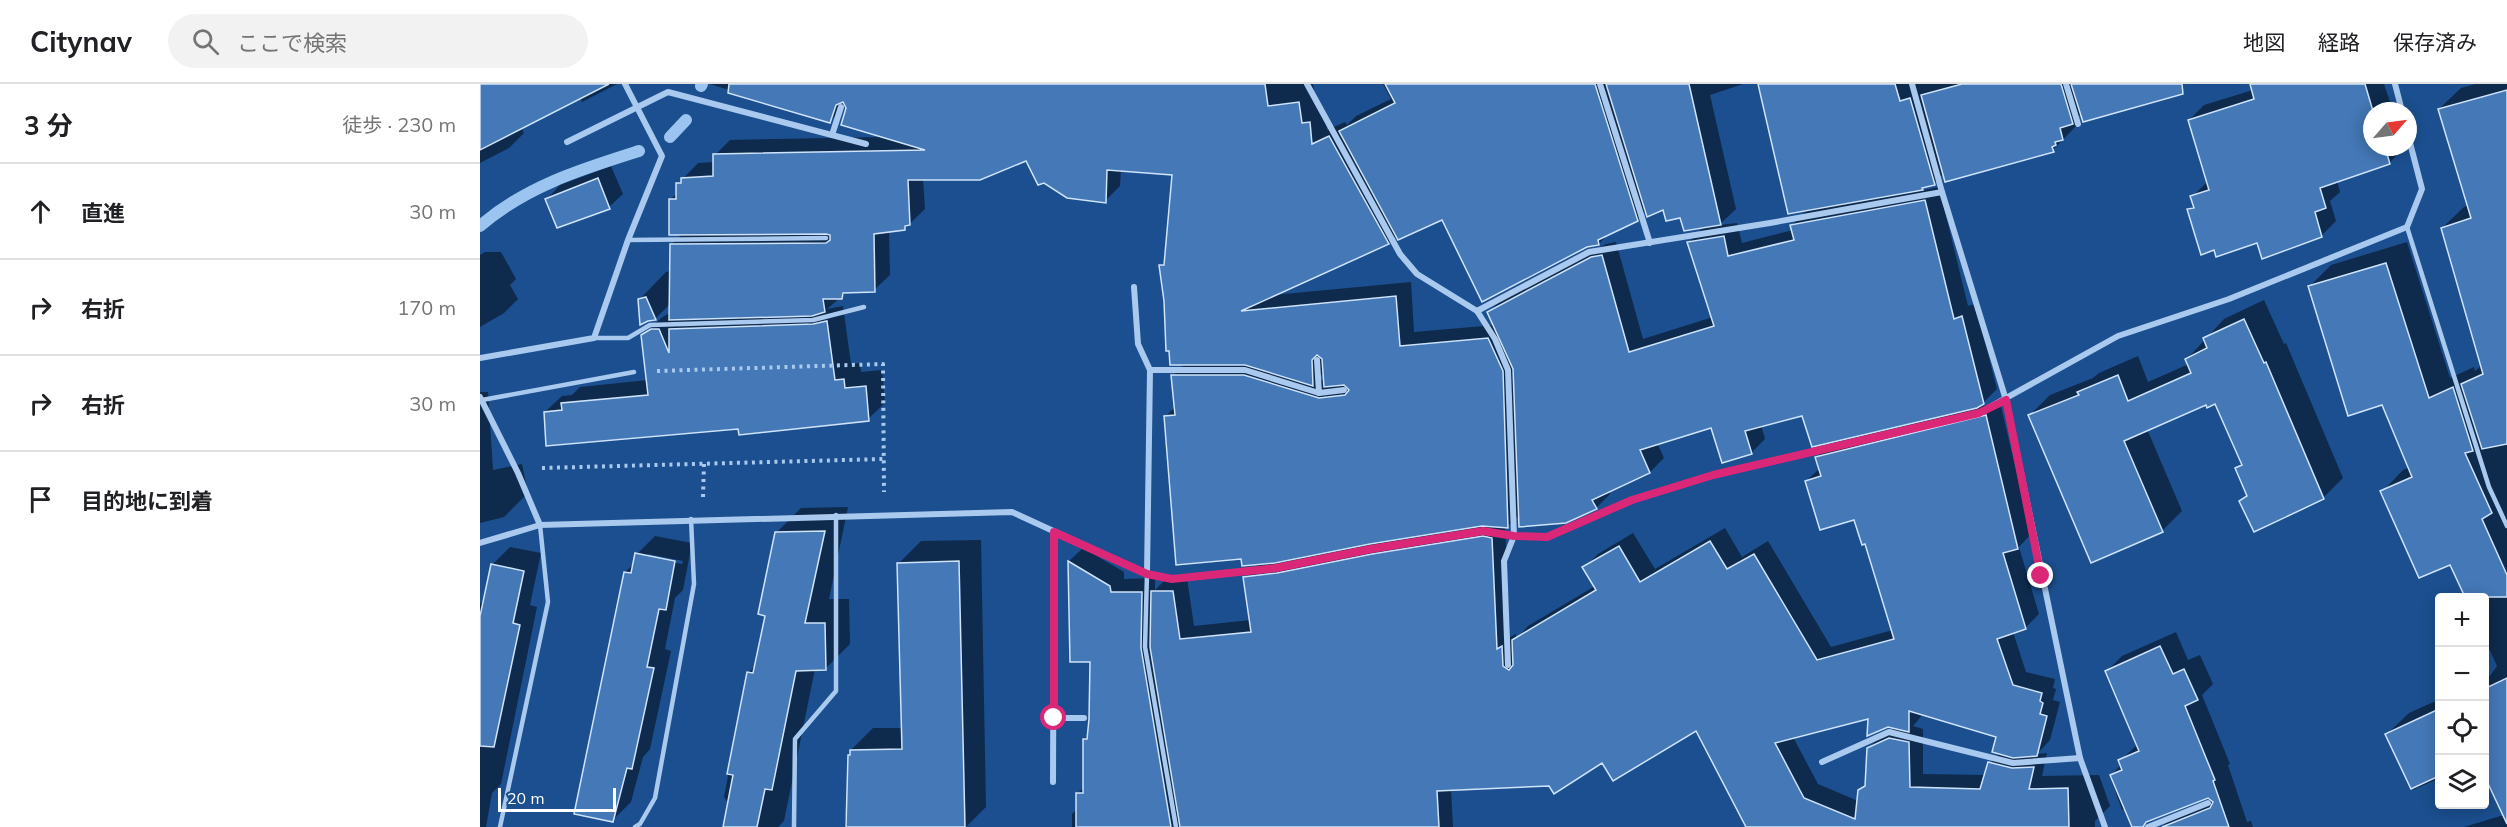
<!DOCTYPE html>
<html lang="ja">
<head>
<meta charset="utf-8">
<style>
  :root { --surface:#fff; --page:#f2f2f2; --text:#202124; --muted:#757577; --line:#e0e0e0 }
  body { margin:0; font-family:Mulish,"Noto Sans JP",sans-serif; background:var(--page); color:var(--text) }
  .controls { position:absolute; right:18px; bottom:18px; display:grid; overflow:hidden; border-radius:6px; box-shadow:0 3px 15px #0003 }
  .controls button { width:54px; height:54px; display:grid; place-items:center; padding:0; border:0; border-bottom:2px solid var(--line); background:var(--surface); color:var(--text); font:30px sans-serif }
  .compass { position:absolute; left:1883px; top:18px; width:54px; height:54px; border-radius:50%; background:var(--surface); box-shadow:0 3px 15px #0003; rotate:62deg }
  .scale { position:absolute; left:18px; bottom:15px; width:118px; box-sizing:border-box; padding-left:6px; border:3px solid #fff; border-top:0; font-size:16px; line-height:21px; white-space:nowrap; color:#fff; -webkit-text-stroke:4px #1b4f8f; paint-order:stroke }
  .stop { position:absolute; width:18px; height:18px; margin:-14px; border:4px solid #db2777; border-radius:50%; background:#fff }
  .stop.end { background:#db2777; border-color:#fff; box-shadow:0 2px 6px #0008 }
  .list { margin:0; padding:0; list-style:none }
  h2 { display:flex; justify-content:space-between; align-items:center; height:78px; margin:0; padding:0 24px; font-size:26px }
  h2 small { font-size:20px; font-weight:400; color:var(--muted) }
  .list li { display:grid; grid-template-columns:39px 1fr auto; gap:18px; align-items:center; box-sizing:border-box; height:96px; padding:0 24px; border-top:2px solid var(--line) }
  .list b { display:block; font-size:22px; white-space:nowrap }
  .list em { font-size:20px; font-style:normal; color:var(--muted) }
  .icon { flex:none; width:33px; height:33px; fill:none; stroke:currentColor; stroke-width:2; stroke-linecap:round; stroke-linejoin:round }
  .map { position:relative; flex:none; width:2027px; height:743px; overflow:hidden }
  header { display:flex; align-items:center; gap:36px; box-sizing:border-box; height:84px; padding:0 30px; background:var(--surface); border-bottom:2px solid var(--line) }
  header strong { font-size:28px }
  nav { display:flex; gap:33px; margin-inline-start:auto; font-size:21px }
  .search { width:420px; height:54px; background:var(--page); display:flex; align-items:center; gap:15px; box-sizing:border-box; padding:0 21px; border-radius:33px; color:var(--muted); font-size:22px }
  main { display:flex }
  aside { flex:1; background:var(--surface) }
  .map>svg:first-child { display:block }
  .shadow { fill:#0007; fill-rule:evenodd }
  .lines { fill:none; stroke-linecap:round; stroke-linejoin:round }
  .stream { stroke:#9cc4f0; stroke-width:12 }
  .building { fill:#4478b7; stroke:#cfe3fa; stroke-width:1.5 }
  .path { stroke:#a9c9ee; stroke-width:4; stroke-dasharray:3 4.5; stroke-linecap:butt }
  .lane { stroke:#a9c9ee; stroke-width:4.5 }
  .street { stroke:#a9c9ee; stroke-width:6 }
  .route { stroke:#db2777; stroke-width:8 }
</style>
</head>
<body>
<header>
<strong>Citynav</strong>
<div class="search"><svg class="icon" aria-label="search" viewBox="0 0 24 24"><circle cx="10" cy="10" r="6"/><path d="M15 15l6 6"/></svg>ここで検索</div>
<nav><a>地図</a><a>経路</a><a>保存済み</a></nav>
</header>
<main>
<aside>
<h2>3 分<small>徒歩 · 230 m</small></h2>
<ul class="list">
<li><svg class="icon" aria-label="ahead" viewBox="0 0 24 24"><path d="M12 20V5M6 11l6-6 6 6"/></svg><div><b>直進</b></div><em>30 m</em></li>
<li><svg class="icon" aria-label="right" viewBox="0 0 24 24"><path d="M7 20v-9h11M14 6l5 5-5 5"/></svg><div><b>右折</b></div><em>170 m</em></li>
<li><svg class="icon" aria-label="right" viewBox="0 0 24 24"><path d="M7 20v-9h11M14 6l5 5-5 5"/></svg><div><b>右折</b></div><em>30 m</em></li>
<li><svg class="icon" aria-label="arrive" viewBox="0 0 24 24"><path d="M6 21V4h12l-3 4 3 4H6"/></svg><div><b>目的地に到着</b></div></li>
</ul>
</aside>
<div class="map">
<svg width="2027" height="743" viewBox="0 0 2027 743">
  <rect width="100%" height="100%" fill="#1b4f8f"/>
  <g class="shadow">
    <polygon points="0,0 137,0 102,18 100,13 41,43 44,49 29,64 0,79"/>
    <path d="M 230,0 L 833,0 L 837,25 L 844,24 L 847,46 L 865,38 L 867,41 L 876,32 L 911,15 L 903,0 L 1263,0 L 1230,11 L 1256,125 L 1239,141 L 1257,139 L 1262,159 L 1313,146 L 1312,141 L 1328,125 L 1280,0 L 1678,0 L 1602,29 L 1596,35 L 1598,40 L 1573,66 L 1464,89 L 1454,99 L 1445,102 L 1440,107 L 1459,103 L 1488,222 L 1495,220 L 1517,305 L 1499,323 L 1520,318 L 1551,450 L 1539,463 L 1559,530 L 1545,544 L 1533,548 L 1546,588 L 1575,595 L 1573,604 L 1576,605 L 1573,616 L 1580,618 L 1570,656 L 1557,670 L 1567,669 L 1562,692 L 1619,691 L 1630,722 L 1615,737 L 1615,743 L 1267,743 L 1217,645 L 1123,677 L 1070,700 L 971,705 L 973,743 L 592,743 L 592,730 L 597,725 L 597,710 L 605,702 L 604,655 L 609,650 L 611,577 L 591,577 L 589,477 L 603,464 L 644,488 L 644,495 L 675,494 L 675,506 L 687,494 L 707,494 L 714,542 L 771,536 L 765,493 L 779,479 L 762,474 L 686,332 L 696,322 L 693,292 L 705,279 L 685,217 L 681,182 L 686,176 L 694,90 L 641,85 L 640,102 L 625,117 L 547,75 L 443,94 L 445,125 L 424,145 L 409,147 L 410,191 L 394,206 L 368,207 L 347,225 L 363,222 L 371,280 L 380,279 L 381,288 L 402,286 L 405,319 L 388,335 L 259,344 L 65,328 L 82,312 L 92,311 L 100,303 L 168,296 L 163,252 L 180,235 L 189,229 L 191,219 L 175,235 L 159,216 L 186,188 L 191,187 L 191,161 L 203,149 L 190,116 L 198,108 L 198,100 L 218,79 L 235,78 L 235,71 L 250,56 L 402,53 L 366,21 L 350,37 ZM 1184,124 L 1224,143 L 1209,158 L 1233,233 L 1163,255 L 1136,158 L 1126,160 L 1023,214 L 1009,228 L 1015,241 L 934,248 L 931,198 L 794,211 L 908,159 L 917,150 L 963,134 L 1119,160 L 1129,149 L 1157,136 L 1167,126 ZM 844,288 L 845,297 L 838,295 ZM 1323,330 L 1354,356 L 1337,373 L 1340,384 L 1326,397 L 1375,434 L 1386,458 L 1413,546 L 1351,563 L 1288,457 L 1262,473 L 1245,444 L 1175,485 L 1153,449 L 1118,470 L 1104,484 L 1115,502 L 1048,542 L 1036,555 L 1036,550 L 1030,553 L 1025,442 L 1028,442 L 1040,430 L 1116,424 L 1130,410 L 1128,407 L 1170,388 L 1184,374 L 1177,359 L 1232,342 L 1271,369 L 1285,355 L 1281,341 ZM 1443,630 L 1518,652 L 1520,669 L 1510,679 L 1506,691 L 1443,690 L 1443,645 L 1433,642 ZM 1389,633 L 1417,644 L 1403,650 L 1388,664 L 1387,698 L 1379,706 L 1378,717 L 1338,700 L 1313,653 Z"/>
    <polygon points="1772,0 1904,0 1913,27 1892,27 1892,63 1924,64 1909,79 1857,96 1860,108 1850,117 1856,137 1841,152 1735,165 1709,126 1715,120 1712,113 1727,98 1709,36 1724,21 1773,6"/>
    <polygon points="1995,0 2027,0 2027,684 2004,687 2004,594 2010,592 2017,582 2004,554 2004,514 1986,514 1970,479 1902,408 1923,386 1930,383 1903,319 1829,203 1851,181 1927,158 1970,294 1994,283 1995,287 2002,281 1962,144 1984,123 1989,121 1959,25 1981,4"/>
    <polygon points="131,82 143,110 129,123 67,115 80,101"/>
    <polygon points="5,168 21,168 36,195 30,201 38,215 24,229 0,243 0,171"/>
    <polygon points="1784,216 1804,260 1806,259 1863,394 1843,414 1760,418 1768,410 1756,385 1762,378 1736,318 1727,319 1667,345 1702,427 1682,447 1550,331 1570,311 1613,294 1619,289 1658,272 1668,298 1709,280 1707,275 1744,235"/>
    <polygon points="0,308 8,308 13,386 42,380 48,409 24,433 0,439"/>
    <polygon points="368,423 349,515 369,515 370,560 345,585 335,585 304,737 298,743 266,743 244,713 268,589 276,581 287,530 296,449 321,424"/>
    <path d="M 175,452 L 212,459 L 203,506 L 195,514 L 185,565 L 191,567 L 170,665 L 163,673 L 151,718 L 133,736 L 145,488 L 155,479 L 157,470 ZM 168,470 L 203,477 L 202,480 L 166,473 Z"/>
    <polygon points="501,456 506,723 486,743 365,743 365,733 368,729 369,672 371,666 393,644 423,644 419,479 441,457"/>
    <polygon points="30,463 61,469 50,521 57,523 21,700 12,709 6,743 0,743 0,520 5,515 12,481"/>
    <polygon points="1696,548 1708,576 1720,571 1733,600 1722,611 1750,680 1748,681 1767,738 1771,737 1773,743 1682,743 1696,729 1732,715 1726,713 1651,722 1642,726 1630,692 1642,680 1640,677 1658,660 1626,588 1642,572"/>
    <polygon points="1960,615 1960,694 1933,706 1907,650 1929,629"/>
    <polygon points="2027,730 2027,743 1984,743"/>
  </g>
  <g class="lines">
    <g class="stream">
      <polyline points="221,2 222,0"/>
      <polyline points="190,53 206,36"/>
      <path d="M 0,142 C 46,102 102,85 159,67"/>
    </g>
  </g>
  <g class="building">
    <polygon points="0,0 129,0 0,66"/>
    <polygon points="249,0 785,0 788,22 819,18 822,39 830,38 832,60 849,52 909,160 761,227 916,212 920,262 1008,254 1023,287 1028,444 1002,442 890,460 795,479 762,482 761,475 696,481 684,332 695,331 691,291 764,291 839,314 865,311 869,306 864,301 844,303 842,275 837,271 832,276 833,302 765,281 690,281 689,267 686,267 684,217 679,181 684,181 692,91 627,86 626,119 587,114 564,99 558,101 546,77 500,96 428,96 430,141 425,142 425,146 394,150 395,208 363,209 362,215 343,215 345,228 332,232 189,236 190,160 346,159 350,156 350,151 346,150 189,151 189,115 196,115 196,99 201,99 201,94 233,92 233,70 445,66 361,41 366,24 363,18 356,21 350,39 248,9"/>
    <polygon points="905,0 1115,0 1158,137 1118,156 1119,161 1107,163 1002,218 962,136 918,156 859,47 915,19"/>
    <polygon points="1126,0 1209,0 1241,141 1204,147 1200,134 1186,137 1183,126 1167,133"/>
    <polygon points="1278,0 1415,0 1420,17 1430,14 1455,101 1442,104 1443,106 1308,130"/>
    <polygon points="1482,0 1581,0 1593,40 1580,44 1583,56 1575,58 1576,61 1572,63 1574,68 1465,98 1441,11"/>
    <polygon points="1591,0 1702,0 1703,10 1603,38"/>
    <polygon points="1770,0 1885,0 1893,27 1892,63 1905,63 1910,80 1840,104 1846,124 1835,128 1842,153 1782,175 1777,159 1736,173 1734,166 1721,171 1707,125 1714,124 1710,112 1729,106 1708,36 1774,15"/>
    <polygon points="2027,6 2027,360 2002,365 1981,300 2003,290 1961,144 1991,134 1958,25"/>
    <polygon points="118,94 130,125 77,144 65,115"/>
    <polygon points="1445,116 1474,235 1482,232 1504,320 1497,324 1332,363 1322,332 1265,347 1272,370 1242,379 1231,344 1160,366 1170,389 1112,416 1117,425 1086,439 1039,443 1033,285 1007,228 1111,173 1122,171 1149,268 1234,242 1207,158 1244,152 1248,172 1314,156 1310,141"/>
    <polygon points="1906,179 1949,314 1973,303 1993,367 1985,369 2012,429 2002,435 2027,491 2027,513 1985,513 1970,481 1939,494 1900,407 1932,393 1902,321 1868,332 1828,202"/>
    <polygon points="166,213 176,236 168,237 160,241 158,215"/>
    <polygon points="1764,235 1784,279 1786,278 1844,415 1774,448 1759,417 1767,412 1755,384 1762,381 1735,320 1727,324 1726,321 1644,357 1683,448 1611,479 1548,331 1599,311 1597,308 1638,291 1648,317 1711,289 1705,275 1727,264 1723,254"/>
    <polygon points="347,237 355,296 364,295 365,304 386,302 389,337 259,351 258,345 66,362 64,328 82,326 81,319 168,311 161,251 171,245 179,245 189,269 189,245 333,240"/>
    <polygon points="1506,331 1538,465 1523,469 1546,545 1517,555 1533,601 1562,609 1560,617 1563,619 1560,630 1567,632 1557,672 1533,674 1512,668 1516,653 1429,627 1429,648 1408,643 1387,652 1388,635 1295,659 1324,714 1375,735 1378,706 1385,702 1387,664 1409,654 1429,658 1430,703 1500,705 1508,678 1532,684 1554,683 1549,705 1588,704 1589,743 1266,743 1216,647 1133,697 1122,679 1074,710 1069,702 957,707 959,743 700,743 670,563 671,507 693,507 700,555 771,548 763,493 797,489 892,470 1003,452 1012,454 1017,565 1022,562 1023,582 1029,586 1033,581 1032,556 1116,506 1102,483 1139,462 1160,498 1230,457 1247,485 1274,470 1337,576 1414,555 1385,460 1382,461 1374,436 1340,446 1325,397 1341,392 1335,373"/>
    <polygon points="345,447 325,539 345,539 346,586 316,587 292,706 285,705 277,743 243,743 253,691 247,690 267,588 273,589 285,532 278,530 295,448"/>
    <polygon points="155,469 195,477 186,526 179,525 167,583 174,584 152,685 147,684 133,738 94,730 144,488 151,489"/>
    <polygon points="479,477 485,743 366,743 368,671 370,671 370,666 422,665 417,479"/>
    <polygon points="588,477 630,502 631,508 662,508 661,564 691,743 596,743 596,709 603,709 603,655 607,655 609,635 610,578 590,578"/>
    <polygon points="11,480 44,487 33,539 40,541 14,663 0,662 0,532"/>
    <polygon points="1680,562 1693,590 1704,585 1718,616 1705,622 1735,696 1733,697 1749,743 1682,743 1730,724 1733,718 1728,714 1666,738 1663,743 1652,743 1630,691 1642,686 1638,676 1659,667 1625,587"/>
    <polygon points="2027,594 2027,740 2004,691 2004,605"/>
    <polygon points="1959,625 1959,692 1931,705 1905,650"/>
  </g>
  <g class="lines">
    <g class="path">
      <polyline points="177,287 403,280 404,408"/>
      <polyline points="62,384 403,375"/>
      <polyline points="223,413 224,380"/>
    </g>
    <g class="lane">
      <polyline points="1927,143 2009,403 2027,442"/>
      <polyline points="148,156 346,154"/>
      <polyline points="114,254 148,254 170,241 333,236 384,223"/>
      <polyline points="2,316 154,288"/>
      <polyline points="667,490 665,563 696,743"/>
      <polyline points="20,743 68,518 60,441"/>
      <polyline points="155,743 160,740 175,714 214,500 211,435"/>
      <polyline points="314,743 315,655 356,607 356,431"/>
    </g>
    <g class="street">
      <polyline points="827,0 920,170 937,190 997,227 1015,255 1028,286 1034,452 1024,477 1028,581"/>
      <polyline points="1120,0 1170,159"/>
      <polyline points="1432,0 1462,108 1526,316 1600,674 1625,743"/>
      <polyline points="1586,0 1598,40"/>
      <polyline points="1915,0 1922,27"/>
      <polyline points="352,51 361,23"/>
      <polyline points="87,58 188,8 386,60"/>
      <polyline points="654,203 658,260 670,286 667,490"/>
      <polyline points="997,227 1109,168 1290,139 1462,108"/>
      <polyline points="0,274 114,254 148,156 182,72 145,0"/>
      <polyline points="837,276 839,309"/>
      <polyline points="670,286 765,286 839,309 864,306"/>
      <polyline points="0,313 38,389 60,441 532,428 667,490 692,495 796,484 891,465 1003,447 1034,452 1067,453 1152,416 1233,391 1499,329 1638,252 1749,215 1927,143 1942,105 1928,51"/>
      <polyline points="0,459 60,441"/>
      <polyline points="574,634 604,634"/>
      <polyline points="1342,678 1409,648 1533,679 1600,674"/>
      <polyline points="573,698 574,448"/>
      <polyline points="1668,743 1728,719"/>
    </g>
  </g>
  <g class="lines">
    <polyline class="route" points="574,634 574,448 667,490 692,495 796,484 891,465 1003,447 1034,452 1067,453 1152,416 1233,391 1499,329 1526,316 1561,492"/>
  </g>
</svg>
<div class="controls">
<button>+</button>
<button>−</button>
<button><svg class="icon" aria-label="locate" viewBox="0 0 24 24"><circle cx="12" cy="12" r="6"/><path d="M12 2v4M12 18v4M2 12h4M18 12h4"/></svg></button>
<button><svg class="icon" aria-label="layers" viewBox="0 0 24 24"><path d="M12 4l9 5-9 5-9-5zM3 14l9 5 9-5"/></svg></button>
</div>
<svg class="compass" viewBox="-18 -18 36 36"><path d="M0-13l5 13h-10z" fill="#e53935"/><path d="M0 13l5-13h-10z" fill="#757577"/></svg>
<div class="scale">20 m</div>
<div class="stop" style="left:574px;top:634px"></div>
<div class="stop end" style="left:1561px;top:492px"></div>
</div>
</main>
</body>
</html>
